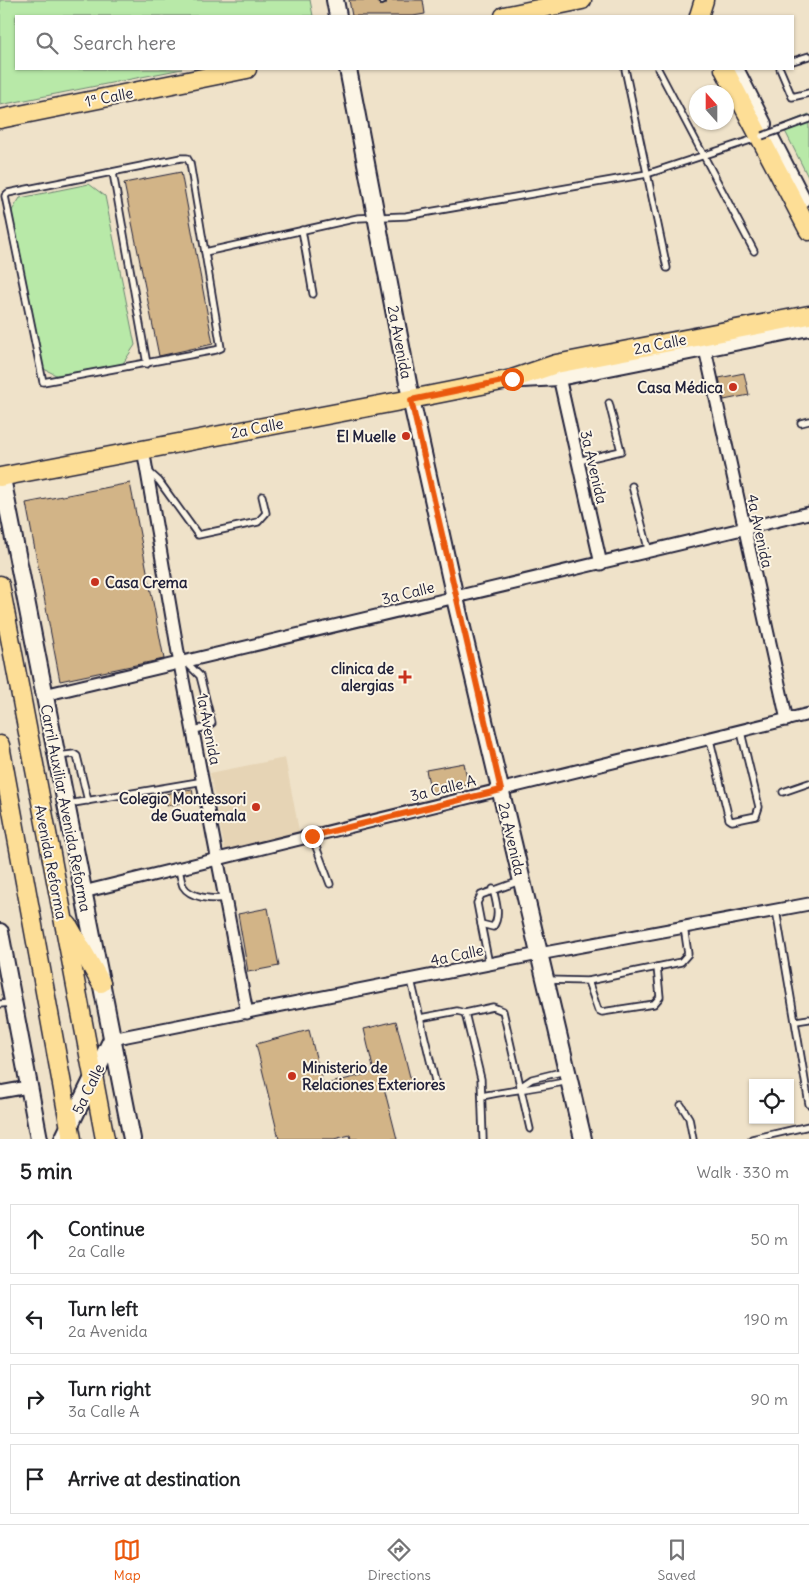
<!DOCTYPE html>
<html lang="en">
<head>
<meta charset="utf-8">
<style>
  :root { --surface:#fff; --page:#f6f6f6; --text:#202124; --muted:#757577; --line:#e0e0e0; --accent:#ea580c }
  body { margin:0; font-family:Delius,sans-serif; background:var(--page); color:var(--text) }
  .controls { position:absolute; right:15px; bottom:15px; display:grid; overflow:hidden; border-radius:0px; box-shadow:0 1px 4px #0004 }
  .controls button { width:45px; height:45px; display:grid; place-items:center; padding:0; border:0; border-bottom:1px solid var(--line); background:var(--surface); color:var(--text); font:25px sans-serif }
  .compass { position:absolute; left:689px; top:85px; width:45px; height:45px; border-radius:50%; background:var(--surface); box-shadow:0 1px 4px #0004; rotate:339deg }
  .stop { position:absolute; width:15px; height:15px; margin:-11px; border:4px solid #ea580c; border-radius:50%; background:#fff }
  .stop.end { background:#ea580c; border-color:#fff; box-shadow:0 1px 5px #0008 }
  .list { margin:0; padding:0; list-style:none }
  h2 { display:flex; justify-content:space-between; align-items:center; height:65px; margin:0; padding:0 20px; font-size:21px }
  h2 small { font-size:16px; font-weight:400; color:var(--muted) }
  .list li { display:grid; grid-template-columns:32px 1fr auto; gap:15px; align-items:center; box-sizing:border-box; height:70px; margin:0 10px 10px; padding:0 10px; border:1px solid var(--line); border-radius:0px }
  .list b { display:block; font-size:19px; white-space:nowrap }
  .list p { margin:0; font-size:16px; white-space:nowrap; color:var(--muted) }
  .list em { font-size:16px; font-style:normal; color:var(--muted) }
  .icon { flex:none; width:28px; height:28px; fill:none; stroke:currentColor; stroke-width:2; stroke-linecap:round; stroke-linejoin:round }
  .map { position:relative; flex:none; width:809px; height:1139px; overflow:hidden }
  .search { position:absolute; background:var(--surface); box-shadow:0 1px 4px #0004; left:15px; right:15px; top:15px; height:55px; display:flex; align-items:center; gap:12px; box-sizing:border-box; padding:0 18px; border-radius:0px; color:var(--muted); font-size:19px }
  .sheet { height:385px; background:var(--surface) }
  nav { display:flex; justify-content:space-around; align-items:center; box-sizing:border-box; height:70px; border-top:1px solid var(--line); background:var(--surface); font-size:14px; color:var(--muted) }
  nav a { display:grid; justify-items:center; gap:2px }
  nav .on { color:var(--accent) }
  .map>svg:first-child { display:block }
  .built { fill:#e6d4b5 }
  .green { fill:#b8e9a8; stroke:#6d8672 }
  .building { fill:#d2b487; stroke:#22223b }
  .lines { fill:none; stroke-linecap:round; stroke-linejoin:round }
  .lane-casing { stroke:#22223b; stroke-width:9 }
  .street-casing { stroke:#22223b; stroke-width:15 }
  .secondary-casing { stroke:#22223b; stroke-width:20 }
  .primary-casing { stroke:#22223b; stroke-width:21 }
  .lane { stroke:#fcf5e5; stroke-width:5.5 }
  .street { stroke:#fcf5e5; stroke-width:11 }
  .secondary { stroke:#fcf5e5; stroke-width:16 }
  .primary { stroke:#fdde96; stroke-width:18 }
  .lane-bridge-casing { stroke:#22223b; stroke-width:9; stroke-linecap:butt }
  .lane-bridge { stroke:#fcf5e5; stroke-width:5.5 }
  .route { stroke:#ea580c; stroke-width:6 }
  .poi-dot { fill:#c8321e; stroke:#fcf5e5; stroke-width:2 }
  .labels { text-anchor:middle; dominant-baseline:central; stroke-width:4; stroke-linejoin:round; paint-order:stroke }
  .street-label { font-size:15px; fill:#22223b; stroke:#fcf5e5 }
  .poi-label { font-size:15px; font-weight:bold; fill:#22223b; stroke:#fcf5e5; text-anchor:end }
</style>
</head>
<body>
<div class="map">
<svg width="809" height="1139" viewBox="0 0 809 1139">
  <rect width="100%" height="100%" fill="#efe2c9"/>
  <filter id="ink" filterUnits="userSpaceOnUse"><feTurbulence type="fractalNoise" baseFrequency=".02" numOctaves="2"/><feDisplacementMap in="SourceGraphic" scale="10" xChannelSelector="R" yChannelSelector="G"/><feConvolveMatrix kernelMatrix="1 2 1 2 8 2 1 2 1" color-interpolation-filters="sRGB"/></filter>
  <g filter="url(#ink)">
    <polygon class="built" points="285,758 301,841 226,856 210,773"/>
    <g class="green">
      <polygon points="0,0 310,0 313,16 16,16 16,69 182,69 0,105"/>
      <polygon points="809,114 809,179 782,125"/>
      <polygon points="89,184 105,196 135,345 122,365 56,375 40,367 11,212 20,198"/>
    </g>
    <g class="building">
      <polygon points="349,0 376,0 381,6 386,4 387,0 423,0 425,14 413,16 352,16"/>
      <polygon points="181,172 213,344 159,356 124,183"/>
      <polygon points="744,373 749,395 724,400 719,378"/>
      <polygon points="130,483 164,659 60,681 26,503"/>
      <polygon points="464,763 468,785 431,793 426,770"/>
      <polygon points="192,789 194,800 167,806 165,794"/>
      <polygon points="268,908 279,966 248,972 238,914"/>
      <polygon points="396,1021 411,1081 384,1088 397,1139 351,1139 350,1135 334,1139 279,1139 256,1044 309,1030 323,1085 374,1072 364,1029"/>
    </g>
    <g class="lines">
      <defs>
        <g id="lane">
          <polyline points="381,0 382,1"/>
          <polyline points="793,61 809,56"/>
          <polyline points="625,69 667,268"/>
          <polyline points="658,69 754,251"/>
          <polyline points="780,69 792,97 809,93"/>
          <polyline points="779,130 809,119"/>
          <polygon points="181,158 187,158 190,163 221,348 216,350 43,382 5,196 8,193"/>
          <polyline points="113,173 147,364"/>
          <polyline points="302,230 313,294"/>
          <polyline points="205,252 358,218 406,216 647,174 757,138"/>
          <polyline points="801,423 809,421"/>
          <polyline points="578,461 621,451 609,403"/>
          <polyline points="148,471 159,481 198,535 258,522 266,513 262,496"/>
          <polyline points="632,486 649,552"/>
          <polyline points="186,662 200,676 212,723 207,727 194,730"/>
          <polyline points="710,740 729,819 732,821 756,816 759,807 741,732"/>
          <polyline points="58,756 74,754 77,756 88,801"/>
          <polyline points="783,792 809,783"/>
          <polyline points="68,804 204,781"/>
          <polyline points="312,836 330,884"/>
          <path d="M 179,869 C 180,874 181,881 183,886 C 190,898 213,900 225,898"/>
          <path d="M 493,889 C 496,902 501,916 493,927 L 481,924 L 477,903 L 481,895 L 520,881"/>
          <polyline points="776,910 809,1104"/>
          <polyline points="481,924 489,964"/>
          <polyline points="411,980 436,1085"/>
          <polyline points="547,980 588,981 598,1010 602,1012 654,1004 660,997 657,967 681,962 688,954 684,927"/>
          <polyline points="588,981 657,967"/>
          <polyline points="0,1004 11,1003"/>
          <polyline points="465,1013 493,1007 503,1011 530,1129"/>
          <polyline points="420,1018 457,1011 465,1013 481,1079 483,1139"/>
          <polyline points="796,1021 809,1019"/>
          <polyline points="520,1087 532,1079 565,1071"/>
          <path d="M 482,1096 C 511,1090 539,1088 568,1081"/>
          <polyline points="681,1105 689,1118 693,1139"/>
          <polyline points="752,1139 809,1126"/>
        </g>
        <g id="street">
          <polyline points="705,349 787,720"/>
          <polyline points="559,377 601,564"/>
          <polyline points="143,449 180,664 247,1013"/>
          <polyline points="44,695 809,513"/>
          <polyline points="83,892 809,714"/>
          <polyline points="112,1039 539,954 809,904"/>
          <polyline points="0,1092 28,1087"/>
        </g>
        <g id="secondary">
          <polyline points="335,0 338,16"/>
          <polyline points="348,69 411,399 455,598 583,1139"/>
          <polyline points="735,69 763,124"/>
          <polyline points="771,139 802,199"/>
          <polyline points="522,379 559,377 809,327"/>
          <polyline points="2,478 132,1139"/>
          <polyline points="0,932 39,1139"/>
          <polyline points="63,1139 112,1039"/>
        </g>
        <g id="primary">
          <polyline points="504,16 582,0"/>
          <polyline points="699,16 704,0"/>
          <polyline points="724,69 809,231"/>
          <polyline points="0,119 247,69"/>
          <polyline points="0,477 411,399 512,379 556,364 809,315"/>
          <polyline points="0,585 105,1139"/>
          <polyline points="0,745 72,1139"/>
          <polyline points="68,925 101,983"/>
        </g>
      </defs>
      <use href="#lane" class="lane-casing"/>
      <use href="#street" class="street-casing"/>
      <use href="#secondary" class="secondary-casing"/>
      <use href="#primary" class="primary-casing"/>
      <use href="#lane" class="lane"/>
      <use href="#street" class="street"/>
      <use href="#secondary" class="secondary"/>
      <use href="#primary" class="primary"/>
      <defs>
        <polyline id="lane-bridge" points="762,136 779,130"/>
      </defs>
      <use href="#lane-bridge" class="lane-bridge-casing"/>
      <use href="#lane-bridge" class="lane-bridge"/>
    </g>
  </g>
  <g class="lines" filter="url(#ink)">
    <polyline class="route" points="312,836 501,790 411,400 512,379"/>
  </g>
  <g class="poi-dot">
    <circle cx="733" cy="387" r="5"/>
    <circle cx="406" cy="436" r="5"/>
    <circle cx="95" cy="582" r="5"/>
    <path d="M402.5 669.5h5v5h5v5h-5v5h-5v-5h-5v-5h5z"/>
    <circle cx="256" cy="807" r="5"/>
    <circle cx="292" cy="1076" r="5"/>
  </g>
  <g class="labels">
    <g class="street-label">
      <text transform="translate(109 97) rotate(-11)">1ª Calle</text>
      <text transform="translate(400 342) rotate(79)">2a Avenida</text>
      <text transform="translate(660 344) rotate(-11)">2a Calle</text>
      <text transform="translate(257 428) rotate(-11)">2a Calle</text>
      <text transform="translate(594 467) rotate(77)">3a Avenida</text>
      <text transform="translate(760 531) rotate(78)">4a Avenida</text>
      <text transform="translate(408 593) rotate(-14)">3a Calle</text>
      <text transform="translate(209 729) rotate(79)">1a Avenida</text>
      <text transform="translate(443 788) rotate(-14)">3a Calle A</text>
      <text transform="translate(66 808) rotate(79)">Carril Auxiliar Avenida Reforma</text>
      <text transform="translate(512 839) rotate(77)">2a Avenida</text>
      <text transform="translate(51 862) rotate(79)">Avenida Reforma</text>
      <text transform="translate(457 955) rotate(-12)">4a Calle</text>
      <text transform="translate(88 1089) rotate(-64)">5a Calle</text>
    </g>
    <g class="poi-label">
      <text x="723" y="387">Casa Médica</text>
      <text x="396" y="436">El Muelle</text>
      <text x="105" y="582" text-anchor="start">Casa Crema</text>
      <text x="394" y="668">clinica de<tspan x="394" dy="17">alergias</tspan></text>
      <text x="246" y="798">Colegio Montessori<tspan x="246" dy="17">de Guatemala</tspan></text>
      <text x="302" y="1067" text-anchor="start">Ministerio de<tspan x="302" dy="17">Relaciones Exteriores</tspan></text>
    </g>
  </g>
</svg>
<div class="controls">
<button><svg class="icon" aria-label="locate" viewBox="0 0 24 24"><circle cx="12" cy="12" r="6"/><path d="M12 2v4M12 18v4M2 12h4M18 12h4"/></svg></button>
</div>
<svg class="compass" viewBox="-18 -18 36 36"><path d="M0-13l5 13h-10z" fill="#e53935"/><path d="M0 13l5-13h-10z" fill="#757577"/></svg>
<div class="stop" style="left:512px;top:379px"></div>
<div class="stop end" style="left:312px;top:836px"></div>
<div class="search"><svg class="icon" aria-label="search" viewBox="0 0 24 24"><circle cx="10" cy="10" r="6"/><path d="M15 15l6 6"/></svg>Search here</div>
</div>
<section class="sheet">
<h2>5 min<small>Walk · 330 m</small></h2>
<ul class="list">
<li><svg class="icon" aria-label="ahead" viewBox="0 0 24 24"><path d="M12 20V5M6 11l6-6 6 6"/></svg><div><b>Continue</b><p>2a Calle</p></div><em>50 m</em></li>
<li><svg class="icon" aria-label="left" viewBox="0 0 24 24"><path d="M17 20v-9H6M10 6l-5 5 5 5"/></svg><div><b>Turn left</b><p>2a Avenida</p></div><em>190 m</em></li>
<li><svg class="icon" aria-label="right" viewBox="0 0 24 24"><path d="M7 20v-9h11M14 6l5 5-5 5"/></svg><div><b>Turn right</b><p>3a Calle A</p></div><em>90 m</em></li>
<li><svg class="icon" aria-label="arrive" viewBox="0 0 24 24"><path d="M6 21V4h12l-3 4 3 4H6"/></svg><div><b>Arrive at destination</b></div></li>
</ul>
</section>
<nav>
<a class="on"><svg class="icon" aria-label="map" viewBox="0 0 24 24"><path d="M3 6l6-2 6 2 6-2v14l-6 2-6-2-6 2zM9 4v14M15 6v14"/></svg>Map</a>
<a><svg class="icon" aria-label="directions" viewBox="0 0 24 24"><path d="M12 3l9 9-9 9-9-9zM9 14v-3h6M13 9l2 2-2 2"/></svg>Directions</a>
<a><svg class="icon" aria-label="saved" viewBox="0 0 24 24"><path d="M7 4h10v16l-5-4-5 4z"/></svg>Saved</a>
</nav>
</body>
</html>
